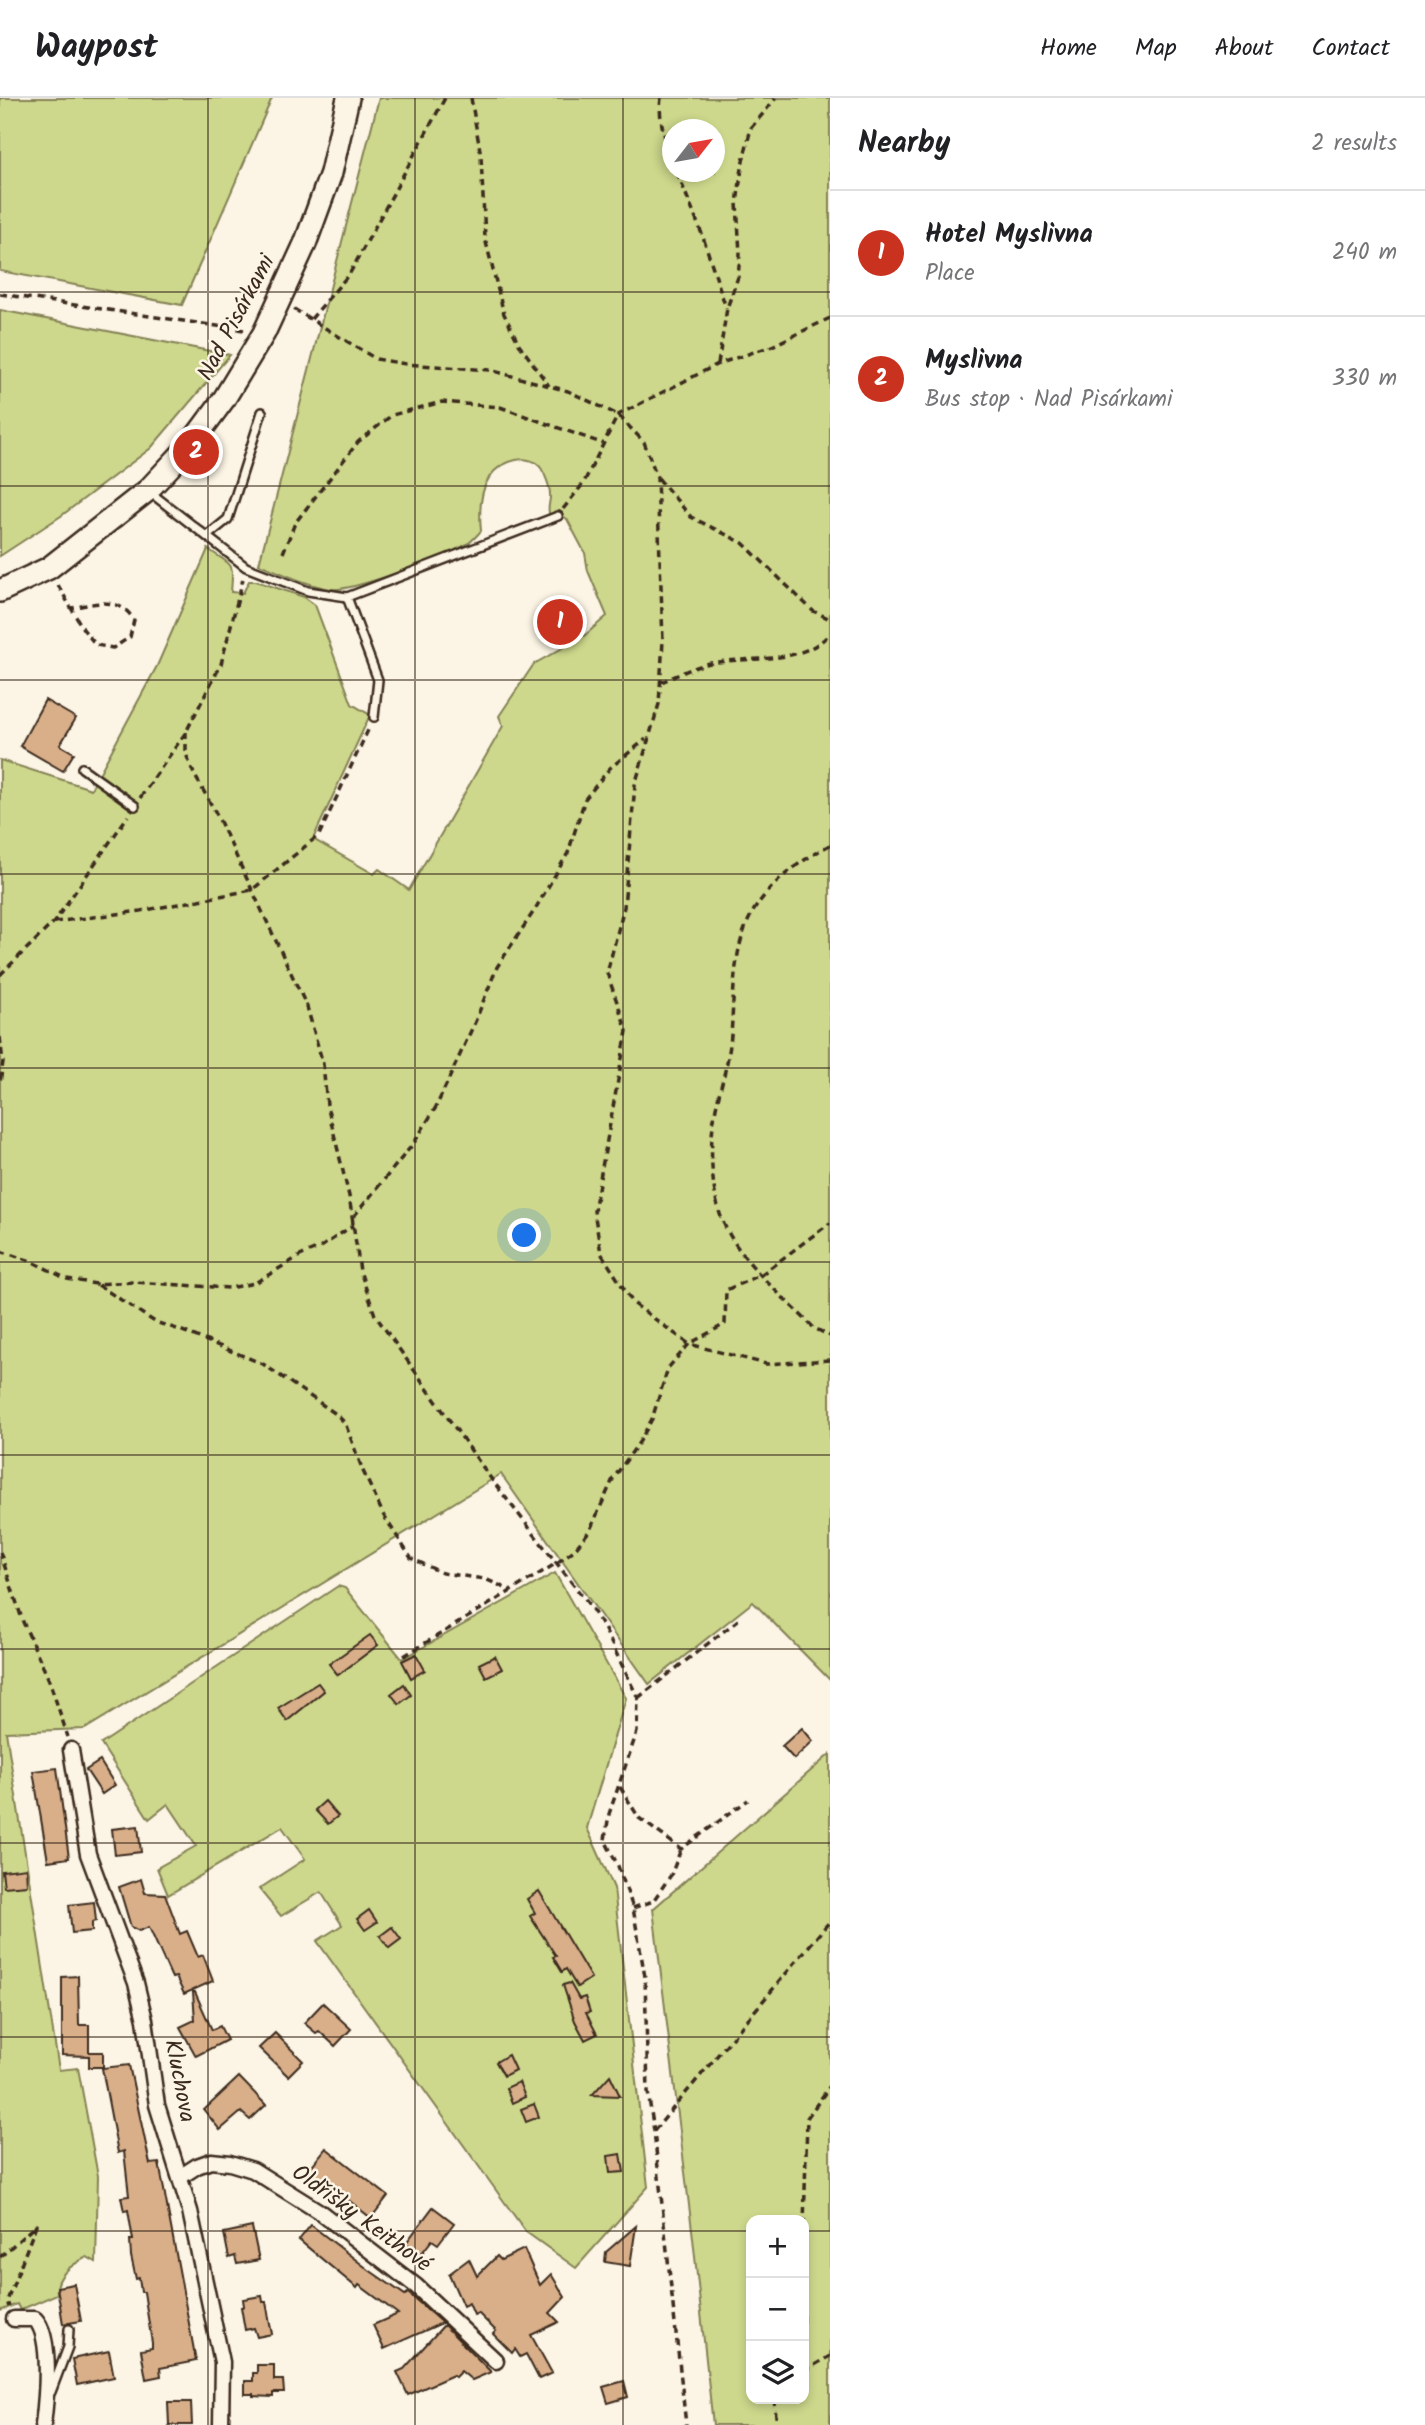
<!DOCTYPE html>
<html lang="en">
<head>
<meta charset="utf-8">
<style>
  :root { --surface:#fff; --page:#f6f6f6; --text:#202124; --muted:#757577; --line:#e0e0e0; --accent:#c8321e }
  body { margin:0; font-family:Kalam,sans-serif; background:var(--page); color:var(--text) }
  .controls { position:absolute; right:21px; bottom:21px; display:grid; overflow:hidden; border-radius:14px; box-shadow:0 4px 10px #0003 }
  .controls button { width:63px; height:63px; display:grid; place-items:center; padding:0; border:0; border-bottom:2px solid var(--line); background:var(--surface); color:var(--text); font:35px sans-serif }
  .compass { position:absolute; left:662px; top:21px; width:63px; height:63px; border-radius:50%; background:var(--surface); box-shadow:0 4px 10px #0003; rotate:59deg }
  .you { position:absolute; left:525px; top:1138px; width:24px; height:24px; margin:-18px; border:5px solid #fff; border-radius:50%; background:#1a73e8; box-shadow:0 0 0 10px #1a73e833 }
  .badge { display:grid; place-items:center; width:46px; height:46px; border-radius:50%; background:var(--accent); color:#fff; font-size:23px; font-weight:700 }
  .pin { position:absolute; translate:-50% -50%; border:4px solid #fff; box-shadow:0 2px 7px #0006 }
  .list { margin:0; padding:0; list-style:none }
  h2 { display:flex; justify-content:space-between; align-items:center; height:91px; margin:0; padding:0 28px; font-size:30px }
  h2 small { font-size:23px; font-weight:400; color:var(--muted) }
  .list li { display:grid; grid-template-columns:46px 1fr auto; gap:21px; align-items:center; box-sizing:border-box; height:126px; padding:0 28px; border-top:2px solid var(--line) }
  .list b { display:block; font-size:26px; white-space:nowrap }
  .list p { margin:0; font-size:23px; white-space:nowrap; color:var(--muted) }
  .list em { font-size:23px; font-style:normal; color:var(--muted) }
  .icon { flex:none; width:38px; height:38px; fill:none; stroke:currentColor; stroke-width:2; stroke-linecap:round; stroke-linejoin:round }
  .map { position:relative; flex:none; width:830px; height:2327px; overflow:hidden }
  header { display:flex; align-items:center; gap:42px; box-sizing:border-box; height:98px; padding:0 35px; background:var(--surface); border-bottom:2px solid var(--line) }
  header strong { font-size:33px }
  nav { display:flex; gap:38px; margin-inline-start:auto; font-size:24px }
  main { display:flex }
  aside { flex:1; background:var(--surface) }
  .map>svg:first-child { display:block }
  .green { fill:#cdd88c; stroke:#848155; stroke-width:2; fill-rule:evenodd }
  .building { fill:#d9af8a; stroke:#3b2a1e; stroke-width:2 }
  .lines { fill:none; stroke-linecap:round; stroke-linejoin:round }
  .lane-casing { stroke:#3b2a1e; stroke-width:12 }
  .street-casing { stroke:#3b2a1e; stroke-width:19 }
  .secondary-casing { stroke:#3b2a1e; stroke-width:26 }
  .path { stroke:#3b2a1e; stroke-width:3.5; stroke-dasharray:7 5; stroke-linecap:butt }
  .lane { stroke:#fcf5e5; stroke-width:7 }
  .street { stroke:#fcf5e5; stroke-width:14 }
  .secondary { stroke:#fcf5e5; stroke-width:21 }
  .grid { fill:none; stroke:#3b2a1e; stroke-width:2; stroke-opacity:0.55 }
  .labels { text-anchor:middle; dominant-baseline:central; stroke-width:5; stroke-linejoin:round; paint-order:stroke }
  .street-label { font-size:23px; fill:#3b2a1e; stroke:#fcf5e5 }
</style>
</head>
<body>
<header>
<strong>Waypost</strong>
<nav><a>Home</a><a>Map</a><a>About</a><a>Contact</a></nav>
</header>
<main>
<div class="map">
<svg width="830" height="2327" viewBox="0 0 830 2327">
  <rect width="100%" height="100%" fill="#fcf5e5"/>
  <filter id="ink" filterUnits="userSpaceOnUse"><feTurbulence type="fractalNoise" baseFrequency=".0143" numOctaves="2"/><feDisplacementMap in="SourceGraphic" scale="14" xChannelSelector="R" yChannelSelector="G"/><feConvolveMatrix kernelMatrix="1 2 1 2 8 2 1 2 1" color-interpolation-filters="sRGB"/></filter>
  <g filter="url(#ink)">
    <g class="green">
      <polygon points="0,0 272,0 182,207 0,173"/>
      <path d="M 379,0 L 830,0 L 830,1582 L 753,1504 L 649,1586 L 501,1376 L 85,1631 L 6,1634 L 59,1972 L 78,1970 L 98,2078 L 96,2164 L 87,2159 C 71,2167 55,2178 57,2196 L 20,2212 L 17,2206 L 0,2213 L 0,662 L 91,691 L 157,568 L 208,451 C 233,469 234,462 231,494 L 243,495 L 249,483 L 256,483 L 304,499 L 315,507 L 352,606 L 370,617 L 313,741 L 374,776 L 379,771 L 409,792 L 503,628 L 499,618 L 534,566 L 584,538 L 607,518 L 588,473 L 585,455 L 567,421 L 555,413 L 550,418 C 546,410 551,404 550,396 C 550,389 545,376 541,370 C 535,362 525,360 516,362 C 482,369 478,403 481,433 C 478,436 474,441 470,444 C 452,457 351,494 331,491 C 306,487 282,475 259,466 ZM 673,32 L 715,32 L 715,74 L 673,74 Z"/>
      <polygon points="0,212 230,257 151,350 61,418 0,458"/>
      <polygon points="555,1475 626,1600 587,1730 614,1790 648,2089 576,2170 526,2134 317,1843 342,1827 321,1794 281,1818 259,1791 305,1761 282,1729 168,1797 157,1770 196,1748 168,1706 149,1721 101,1646 338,1488 345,1490 402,1561"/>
      <path d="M 830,1656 L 830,2327 L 713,2327 L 693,2140 L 653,1811 ZM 751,2122 L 804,2122 L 804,2301 L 751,2301 Z"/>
    </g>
    <g class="building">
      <polygon points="45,602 76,620 60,647 74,655 63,673 20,648"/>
      <polygon points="370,1537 378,1547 338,1577 329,1566"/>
      <polygon points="416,1556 425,1572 411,1580 402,1563"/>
      <polygon points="495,1558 502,1571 486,1579 479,1566"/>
      <polygon points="318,1585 324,1593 287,1623 278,1610"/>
      <polygon points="404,1586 411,1597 399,1606 391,1596"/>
      <polygon points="802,1630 813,1643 794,1661 782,1648"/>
      <polygon points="100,1663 115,1687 102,1696 86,1672"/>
      <polygon points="57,1670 69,1760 48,1763 33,1673"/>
      <polygon points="325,1703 338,1718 328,1726 315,1712"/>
      <polygon points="138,1728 141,1754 115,1757 112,1731"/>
      <polygon points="26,1770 27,1787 4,1789 2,1773"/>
      <polygon points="141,1781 145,1795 165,1796 180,1836 187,1833 198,1859 203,1857 213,1883 184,1896 176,1879 172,1880 149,1829 139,1833 131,1829 119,1789"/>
      <polygon points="539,1793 591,1880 577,1889 566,1871 562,1874 553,1859 556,1858 530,1818 535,1815 527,1801"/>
      <polygon points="94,1804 96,1823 92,1824 92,1833 72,1835 69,1807"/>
      <polygon points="369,1812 377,1824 365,1832 357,1821"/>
      <polygon points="392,1829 401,1841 389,1850 380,1838"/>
      <polygon points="78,1878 79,1927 89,1927 89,1954 103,1954 103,1969 89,1969 89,1958 62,1957 62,1879"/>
      <polygon points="570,1885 579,1901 585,1899 590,1914 586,1915 597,1936 585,1942 575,1923 563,1887"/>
      <polygon points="193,1894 195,1894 212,1932 220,1928 227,1942 196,1958 180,1929 195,1922"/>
      <polygon points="323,1905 351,1931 335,1948 319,1933 316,1935 304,1925"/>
      <polygon points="275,1935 303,1963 288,1978 259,1950"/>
      <polygon points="508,1957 515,1972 504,1978 496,1964"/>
      <polygon points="129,1967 150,2066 159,2065 196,2263 160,2270 161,2278 146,2281 141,2252 152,2250 152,2245 144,2194 141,2194 139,2180 136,2181 131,2158 130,2142 133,2142 128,2112 124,2113 121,2099 129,2098 124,2053 118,2055 102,1970"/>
      <polygon points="610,1977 620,1998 592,1997"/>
      <polygon points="239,1979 266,2007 250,2022 241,2014 220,2032 204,2012"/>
      <polygon points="519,1984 525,1999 512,2005 506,1990"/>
      <polygon points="534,2006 539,2019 526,2024 521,2011"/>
      <polygon points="326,2050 388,2098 371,2120 342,2097 339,2100 306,2075"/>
      <polygon points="621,2056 624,2074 610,2075 608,2058"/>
      <polygon points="433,2109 454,2125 438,2146 432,2142 421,2156 406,2145"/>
      <polygon points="311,2127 369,2172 405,2197 408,2195 415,2201 442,2225 384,2251 373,2227 398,2216 359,2187 357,2190 299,2142"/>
      <polygon points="636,2128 630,2168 605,2164 606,2154"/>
      <polygon points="252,2129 259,2162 237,2166 235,2158 229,2160 224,2135"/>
      <polygon points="524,2151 540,2187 551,2176 565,2199 550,2215 559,2224 531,2237 552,2275 539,2281 526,2256 520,2259 515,2251 512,2255 493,2236 496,2233 478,2215 474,2217 469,2205 463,2208 449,2176 469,2161 477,2178 497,2158 501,2162"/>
      <polygon points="74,2186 81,2223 63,2226 57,2189"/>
      <polygon points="262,2198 263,2204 266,2204 272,2236 257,2239 254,2230 245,2232 241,2209 244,2208 243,2201"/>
      <polygon points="444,2227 491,2274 472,2282 461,2273 455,2279 453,2277 408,2297 397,2274 404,2271"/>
      <polygon points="109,2253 114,2279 77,2287 72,2261"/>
      <polygon points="257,2267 274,2267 274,2282 283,2282 284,2295 273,2295 273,2299 253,2298 253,2296 245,2296 245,2283 253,2283 253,2275 257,2275"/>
      <polygon points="624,2283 628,2299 608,2305 603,2289"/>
      <polygon points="168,2304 191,2304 192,2327 169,2327"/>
    </g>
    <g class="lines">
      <defs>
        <g id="lane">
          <polyline points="151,395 246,469 308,493 347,499"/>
          <polyline points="207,438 228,421 262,314"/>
          <polyline points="374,619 378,582 347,499 558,418"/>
          <polyline points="82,670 135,708"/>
          <polyline points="51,2294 68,2249 69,2231"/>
        </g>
        <g id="street">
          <polyline points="71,1652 88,1756 136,1885 145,1922 157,2007 190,2113 222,2264 221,2327"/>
          <polyline points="180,2079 197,2068 211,2063 230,2065 253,2072 320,2114 416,2188 496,2263"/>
          <path d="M 14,2221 L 35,2221 C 53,2239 46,2303 43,2327"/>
        </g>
        <polyline id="secondary" points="0,493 49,470 148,392 190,347 224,301 264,235 305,146 331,75 348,0"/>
      </defs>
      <use href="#lane" class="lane-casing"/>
      <use href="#street" class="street-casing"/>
      <use href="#secondary" class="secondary-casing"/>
      <g class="path">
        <polyline points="471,0 481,58 485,140 504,216 519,246 549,288"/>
        <path d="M 661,0 C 658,21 665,42 673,61"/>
        <polyline points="677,74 702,136 726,210"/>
        <polyline points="0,196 244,232"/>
        <polyline points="294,211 376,261 406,266 490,272 568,293 618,317 644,344 657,379 663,543 659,606 635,687 624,809 607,875 627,933 594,1113 601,1155 633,1205 689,1246 766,1266 830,1262"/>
        <polyline points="311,221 350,175 445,0"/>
        <polyline points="718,266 727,210 738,179 740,156 737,105 743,63 751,30 776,0"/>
        <polyline points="658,380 691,419 743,445 813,513 830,521"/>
        <polyline points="563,411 583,386 618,317 718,266 772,248 830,220"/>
        <polyline points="283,455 295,425 358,344 392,317 442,304 500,309 604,346"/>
        <path d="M 58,487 L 83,531 L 96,547 L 113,550 L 130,539 L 134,522 C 119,498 96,505 72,510"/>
        <path d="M 661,584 C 676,578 691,570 706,566 C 746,557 801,569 830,535"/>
        <polyline points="186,634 186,656 194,676 216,715 307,909 323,966 327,1007 349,1098 360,1173 375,1217 492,1382 590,1508 604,1530 638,1600 637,1634 609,1716 605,1742 618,1768 633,1810 645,1879 648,1994 654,2033 686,2327"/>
        <polyline points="140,700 186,634 221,566 243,481"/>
        <path d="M 830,747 C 801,762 772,783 754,812 C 730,851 735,904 730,947 C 727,970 719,993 715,1015 C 709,1043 711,1089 720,1116 C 735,1160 782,1197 814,1230 L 830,1238"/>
        <polyline points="54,824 141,813 252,792 319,737 369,630"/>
        <polyline points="0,877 54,824 128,718"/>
        <polyline points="0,939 3,964 0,985"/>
        <polyline points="0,1153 31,1163 67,1181 96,1186 133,1184 230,1190 255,1185 300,1158 321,1149 352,1128 355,1117 414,1045 436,1009 475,924 497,869 534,813 568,755 585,701 610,670 646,641"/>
        <polyline points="98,1187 155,1224 180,1232 263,1266 336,1316 345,1325 363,1373 384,1418 411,1460 442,1475 485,1481 510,1492"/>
        <polyline points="0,1454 23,1524 49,1582 68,1639"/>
        <polyline points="404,1558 557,1465 574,1452 590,1432 613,1381 640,1343 652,1321 668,1270 689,1246 725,1226 726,1192 762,1176 830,1125"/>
        <polyline points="638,1600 742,1519"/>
        <polyline points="620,1689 639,1720 681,1751 748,1702"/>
        <polyline points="633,1810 653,1803 671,1777 681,1751"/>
        <polyline points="654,2033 830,1823"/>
        <polyline points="804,2128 807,2020 830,1988"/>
        <polyline points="0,2159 36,2127 7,2203 9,2209"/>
        <polyline points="804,2273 830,2258"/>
        <polyline points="774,2301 777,2327"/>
      </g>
      <use href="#lane" class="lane"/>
      <use href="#street" class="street"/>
      <use href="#secondary" class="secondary"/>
    </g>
  </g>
  <path class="grid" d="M 208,0 L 208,2327M 415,0 L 415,2327M 623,0 L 623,2327M 0,194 L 830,194M 0,388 L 830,388M 0,582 L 830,582M 0,776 L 830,776M 0,970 L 830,970M 0,1164 L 830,1164M 0,1357 L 830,1357M 0,1551 L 830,1551M 0,1745 L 830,1745M 0,1939 L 830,1939M 0,2133 L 751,2133M 804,2133 L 830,2133"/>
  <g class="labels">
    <g class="street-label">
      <text transform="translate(237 220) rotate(-62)">Nad Pisárkami</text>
      <text transform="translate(179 1983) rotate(79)">Kluchova</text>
      <text transform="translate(361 2121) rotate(36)">Oldřišky Keithové</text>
    </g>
  </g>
</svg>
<div class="controls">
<button>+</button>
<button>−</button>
<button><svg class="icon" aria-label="layers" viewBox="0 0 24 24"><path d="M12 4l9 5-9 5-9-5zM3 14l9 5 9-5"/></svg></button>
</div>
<svg class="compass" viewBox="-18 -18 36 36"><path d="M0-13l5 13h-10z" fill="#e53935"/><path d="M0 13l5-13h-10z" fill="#757577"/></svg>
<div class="you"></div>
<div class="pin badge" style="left:560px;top:524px">1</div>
<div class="pin badge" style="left:196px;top:354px">2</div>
</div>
<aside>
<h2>Nearby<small>2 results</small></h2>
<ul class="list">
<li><span class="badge">1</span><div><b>Hotel Myslivna</b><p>Place</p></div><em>240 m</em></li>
<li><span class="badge">2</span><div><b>Myslivna</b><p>Bus stop · Nad Pisárkami</p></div><em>330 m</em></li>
</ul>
</aside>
</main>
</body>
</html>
